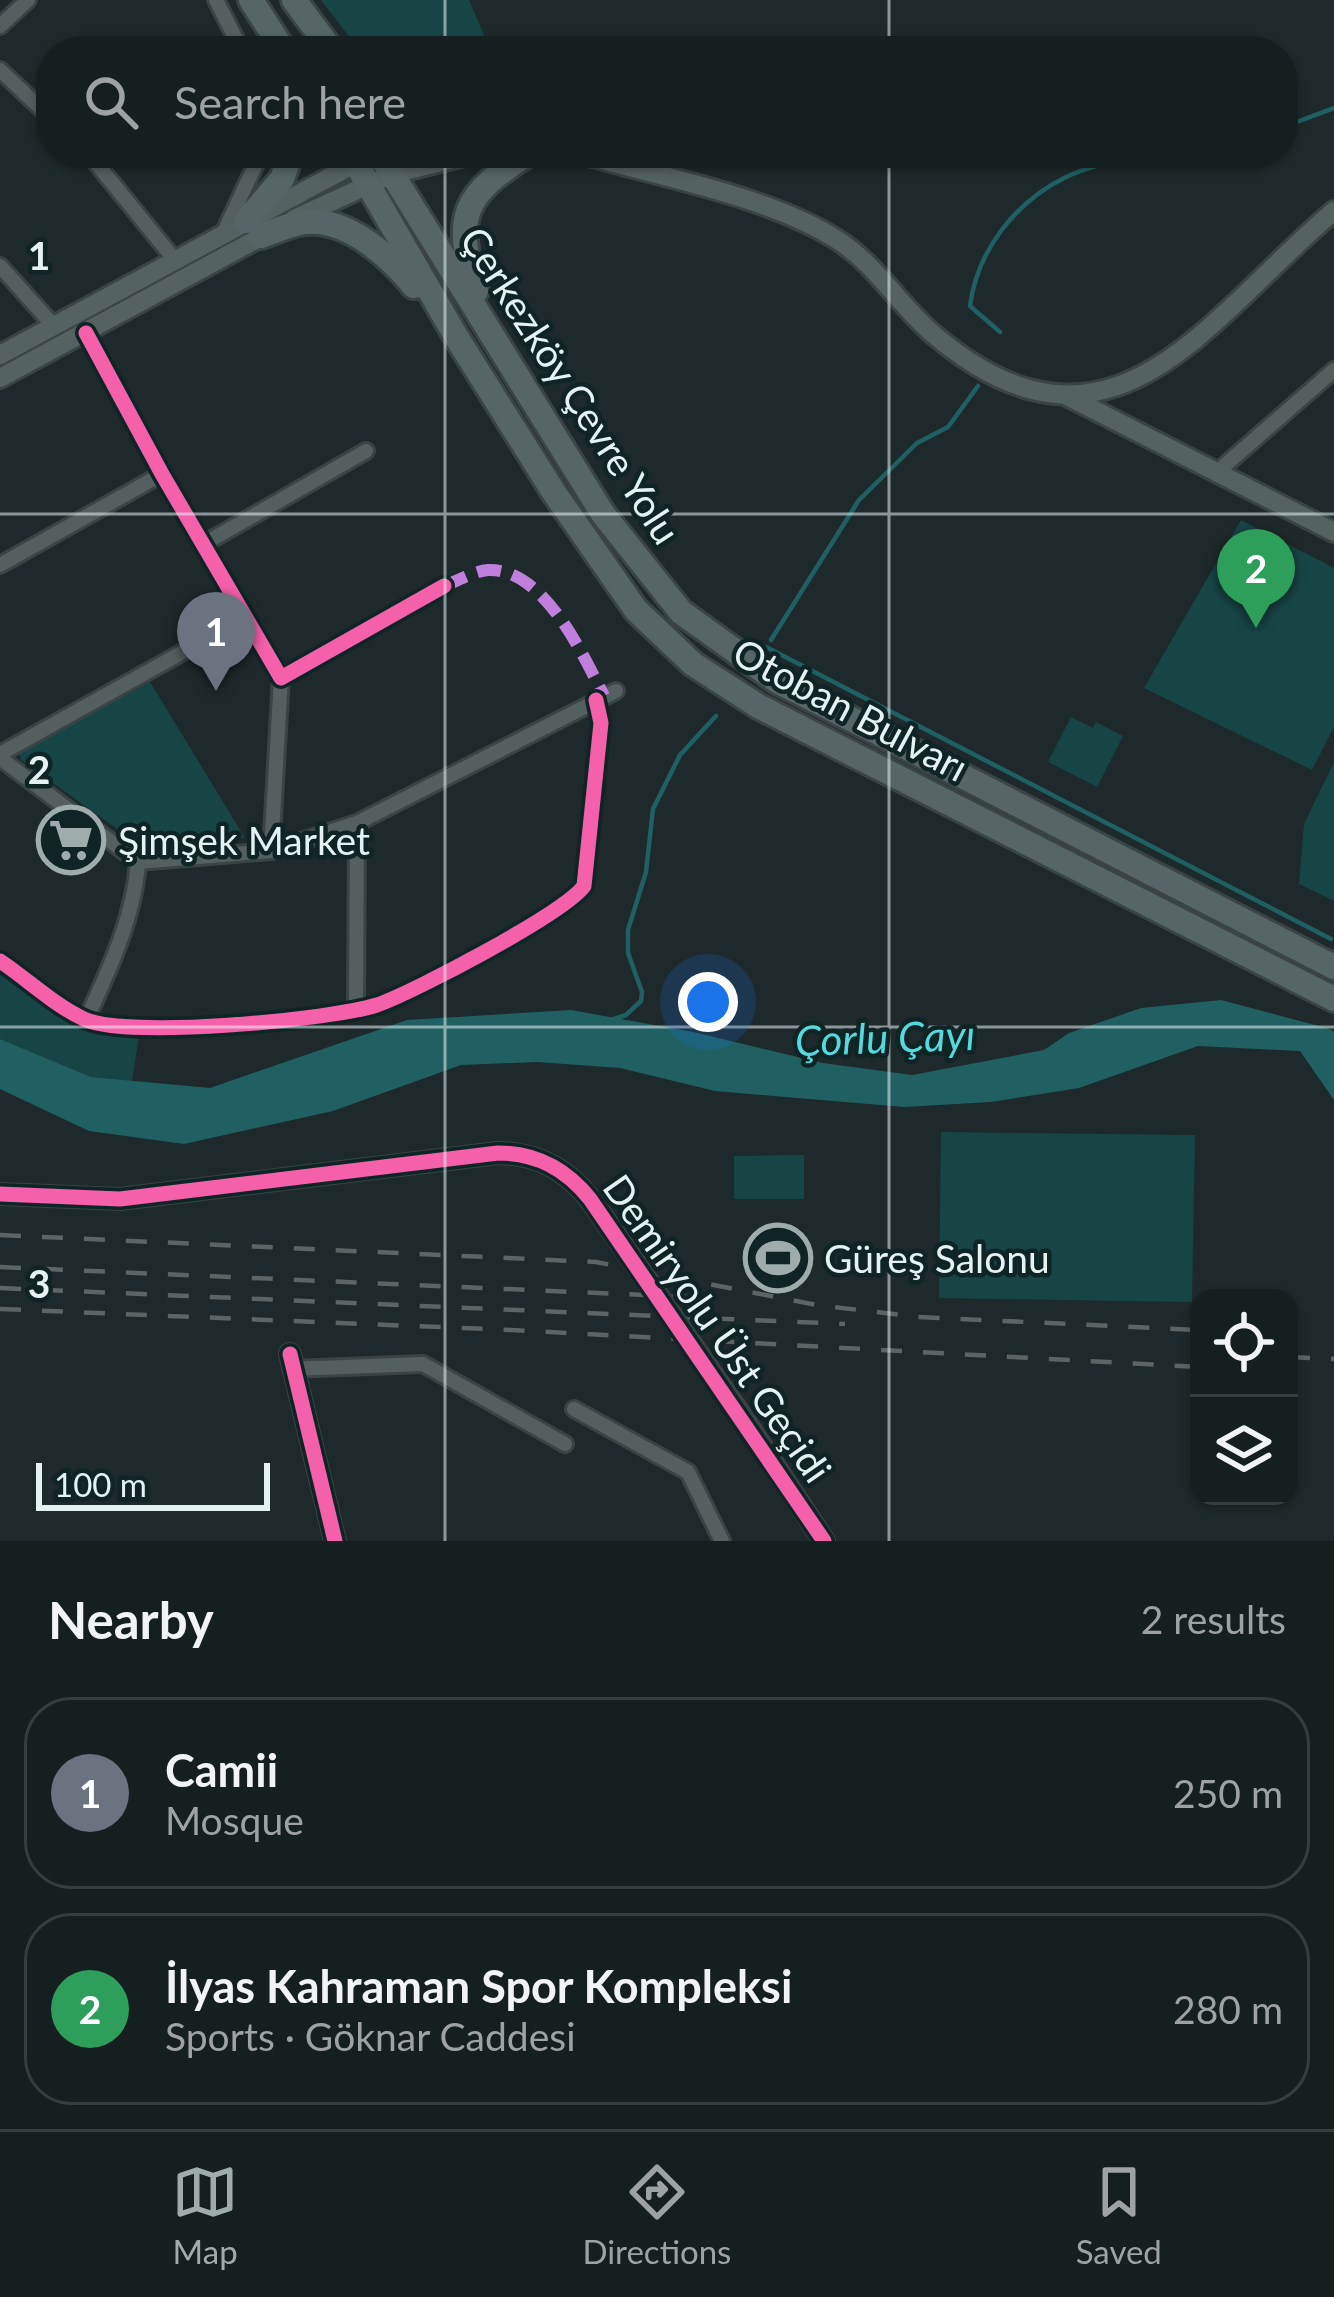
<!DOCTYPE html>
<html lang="en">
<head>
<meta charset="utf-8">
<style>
  :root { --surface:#161f20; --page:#232c2d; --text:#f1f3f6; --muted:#9ea2a5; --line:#353d3e; --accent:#9facac }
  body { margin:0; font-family:Lato,sans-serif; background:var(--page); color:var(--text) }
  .controls { position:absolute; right:36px; bottom:36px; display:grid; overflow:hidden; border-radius:24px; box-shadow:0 3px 9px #0004 }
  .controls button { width:108px; height:108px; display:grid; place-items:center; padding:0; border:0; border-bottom:3px solid var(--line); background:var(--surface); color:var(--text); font:60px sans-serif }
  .scale { position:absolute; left:36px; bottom:30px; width:234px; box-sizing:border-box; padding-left:12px; border:6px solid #e5f2f2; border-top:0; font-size:33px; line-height:42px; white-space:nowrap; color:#e5f2f2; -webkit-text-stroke:9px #0f2425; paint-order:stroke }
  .you { position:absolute; left:708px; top:1002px; width:42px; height:42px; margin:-30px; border:9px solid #fff; border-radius:50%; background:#1a73e8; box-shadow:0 0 0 18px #1a73e833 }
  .badge { display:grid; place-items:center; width:78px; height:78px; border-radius:50%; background:var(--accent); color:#fff; font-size:39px; font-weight:700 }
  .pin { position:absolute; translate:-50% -99px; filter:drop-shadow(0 3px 6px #0008) }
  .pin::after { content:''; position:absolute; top:63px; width:42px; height:36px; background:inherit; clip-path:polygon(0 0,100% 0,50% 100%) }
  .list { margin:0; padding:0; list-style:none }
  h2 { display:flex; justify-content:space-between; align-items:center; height:156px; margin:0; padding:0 48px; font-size:51px }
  h2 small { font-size:39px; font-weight:400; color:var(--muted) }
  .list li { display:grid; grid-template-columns:78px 1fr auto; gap:36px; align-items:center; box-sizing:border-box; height:192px; margin:0 24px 24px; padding:0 24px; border:3px solid var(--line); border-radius:48px }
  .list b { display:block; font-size:45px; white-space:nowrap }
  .list p { margin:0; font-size:39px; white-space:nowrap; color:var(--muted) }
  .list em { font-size:39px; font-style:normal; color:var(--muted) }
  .icon { flex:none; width:66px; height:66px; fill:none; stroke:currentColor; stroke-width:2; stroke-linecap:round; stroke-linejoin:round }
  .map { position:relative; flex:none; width:1334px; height:1541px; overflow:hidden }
  .search { position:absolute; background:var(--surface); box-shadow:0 3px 9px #0004; left:36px; right:36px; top:36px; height:132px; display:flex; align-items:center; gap:30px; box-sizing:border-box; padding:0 42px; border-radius:48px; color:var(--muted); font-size:45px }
  .sheet { height:588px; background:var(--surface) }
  nav { display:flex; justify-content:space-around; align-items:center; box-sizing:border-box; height:168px; border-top:3px solid var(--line); background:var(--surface); font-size:33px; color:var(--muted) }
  nav a { display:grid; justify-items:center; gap:6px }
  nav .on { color:var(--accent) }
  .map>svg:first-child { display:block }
  .green { fill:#174546 }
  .water { fill:#206062 }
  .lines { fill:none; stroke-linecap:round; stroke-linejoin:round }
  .stream { stroke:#206062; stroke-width:4.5 }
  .street-casing { stroke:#3a4445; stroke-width:20 }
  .secondary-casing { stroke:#3a4445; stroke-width:24 }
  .highway-casing { stroke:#3a4445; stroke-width:30 }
  .street { stroke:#546060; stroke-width:14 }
  .secondary { stroke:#546262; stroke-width:18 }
  .highway { stroke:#566566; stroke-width:24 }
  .rail { stroke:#5b6566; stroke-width:4.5; stroke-dasharray:21 21; stroke-linecap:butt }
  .secondary-bridge-casing { stroke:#3a4445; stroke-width:24; stroke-linecap:butt }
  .secondary-bridge { stroke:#546262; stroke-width:18 }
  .quiet { stroke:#c07fdc; stroke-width:12; stroke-dasharray:24 12; stroke-linecap:butt }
  .cycleway-casing { stroke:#0f2425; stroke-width:22 }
  .cycleway { stroke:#f560ab; stroke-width:15 }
  .grid { fill:none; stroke:#e5f2f2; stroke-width:3; stroke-opacity:0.55 }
  .labels { text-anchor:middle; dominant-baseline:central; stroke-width:9; stroke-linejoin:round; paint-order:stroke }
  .street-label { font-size:39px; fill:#e5f2f2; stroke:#0f2425 }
  .poi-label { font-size:39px; fill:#e5f2f2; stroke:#0f2425; text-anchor:start }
  .water-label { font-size:42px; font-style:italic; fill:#56d9dd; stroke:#0f2425 }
  .grid-label { font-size:39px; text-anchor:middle; font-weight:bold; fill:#e5f2f2; stroke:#0f2425; stroke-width:9; stroke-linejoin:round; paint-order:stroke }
</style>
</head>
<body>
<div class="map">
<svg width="1334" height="1541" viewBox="0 0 1334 1541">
  <rect width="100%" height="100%" fill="#1d292a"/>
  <g class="green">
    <polygon points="321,0 469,0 491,51 360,51"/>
    <polygon points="1241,520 1334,568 1334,727 1312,770 1144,688"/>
    <polygon points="150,682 245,838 138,844 21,760 19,753"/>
    <polygon points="1071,717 1093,728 1096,722 1123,736 1097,787 1048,762"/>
    <polygon points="1334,762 1334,901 1299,884 1304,824"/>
    <polygon points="0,974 90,1026 139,1036 132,1081 91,1077 0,1039"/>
    <polygon points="941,1132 1195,1135 1192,1302 939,1298"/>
    <polygon points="804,1155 804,1199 734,1199 734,1156"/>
  </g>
  <polygon class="water" points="1221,1000 1330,1029 1334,1032 1334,1100 1300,1051 1198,1046 1079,1088 991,1102 904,1107 715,1091 620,1068 537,1062 461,1065 333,1111 184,1144 89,1131 0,1089 0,1039 91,1077 210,1088 407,1020 571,1010 693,1032 823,1063 912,1075 1044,1050 1069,1033 1141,1008"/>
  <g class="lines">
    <g class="stream">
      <polyline points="1283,127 1334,108"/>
      <path d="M 1000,332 L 970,306 C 977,251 1015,202 1066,177 C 1093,164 1127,160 1156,153"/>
      <polyline points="771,640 859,500 917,443 948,427 978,386"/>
      <polyline points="766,647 1331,939"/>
      <polyline points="611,1020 626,1015 641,1001 642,992 628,953 628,930 646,872 653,809 680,755 716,716"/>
    </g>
    <defs>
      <g id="street">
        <polyline points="216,0 242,51"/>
        <polyline points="0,26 28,0"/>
        <polyline points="0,70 51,118"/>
        <polyline points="88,153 174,259"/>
        <polyline points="224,232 261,153"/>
        <polyline points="0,266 52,324"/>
        <polyline points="86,333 162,474 281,678 444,586"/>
        <polyline points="1216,473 1334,370"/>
        <polyline points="202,545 366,451"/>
        <polyline points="0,565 162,474"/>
        <polyline points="0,754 244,618"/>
        <polyline points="0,758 138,862 271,851 281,678"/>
        <polyline points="271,851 357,823 616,691"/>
        <path d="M 0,961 C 27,979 54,1005 84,1019 C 127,1039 329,1020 377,1005 C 414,992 563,914 584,886 L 601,723 L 596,700"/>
        <polyline points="356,1009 357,823"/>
        <path d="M 86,1020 C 109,970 134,918 138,862"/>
        <polyline points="291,1369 423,1364 565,1444"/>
        <polyline points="574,1409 688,1472 722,1541"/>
      </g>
      <g id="secondary">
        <path d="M 578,153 C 657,176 768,196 836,239 C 875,263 899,305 933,334 C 1111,485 1206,319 1334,211"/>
        <polyline points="294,219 392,174 477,153"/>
        <polyline points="0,355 356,163 407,153"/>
        <polyline points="0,378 270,232"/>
        <polyline points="1067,396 1334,532"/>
        <path d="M 0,1194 L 120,1199 L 498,1153 C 537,1153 566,1169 590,1199"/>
        <polyline points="290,1354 335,1541"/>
        <polyline points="744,1420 824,1541"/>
      </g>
      <g id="highway">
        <polyline points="251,0 284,51"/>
        <polyline points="294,0 332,51"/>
        <polyline points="350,153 457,338 553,491 636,610 693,664 758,706 1334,999"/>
        <polyline points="379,153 603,514 681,612 777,681 1334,967"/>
        <polyline points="246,221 282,179 291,153"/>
        <path d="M 261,236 C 273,232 286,226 299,223 C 344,214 388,255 414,286"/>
        <path d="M 476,291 C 453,215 463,195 529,153"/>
      </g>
    </defs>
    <use href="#street" class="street-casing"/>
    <use href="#secondary" class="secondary-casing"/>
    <use href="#highway" class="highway-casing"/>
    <use href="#street" class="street"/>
    <use href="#secondary" class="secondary"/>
    <use href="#highway" class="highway"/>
    <g class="rail">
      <polyline points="0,1235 596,1262 817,1305 918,1317 1199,1330"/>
      <polyline points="0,1267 713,1298"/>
      <polyline points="0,1288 845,1324"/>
      <polyline points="0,1309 511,1330 1199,1367"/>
      <polyline points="1289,1357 1334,1359"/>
    </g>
    <defs>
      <polyline id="secondary-bridge" points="590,1199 744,1420"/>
    </defs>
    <use href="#secondary-bridge" class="secondary-bridge-casing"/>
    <use href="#secondary-bridge" class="secondary-bridge"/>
    <path class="quiet" d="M 444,586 C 457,581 475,571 488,570 C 544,568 583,655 604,696"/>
    <defs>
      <g id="cycleway">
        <polyline points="86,333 162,474 281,678 444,586"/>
        <path d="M 0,961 C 27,979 54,1005 84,1019 C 127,1039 329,1020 377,1005 C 414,992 563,914 584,886 L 601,723 L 596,700"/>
        <path d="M 0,1194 L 120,1199 L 498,1153 C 537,1153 566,1169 590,1199 L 824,1541"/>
        <polyline points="290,1354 335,1541"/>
      </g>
    </defs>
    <use href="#cycleway" class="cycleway-casing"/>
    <use href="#cycleway" class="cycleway"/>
  </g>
  <path class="grid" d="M 445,0 L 445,51M 889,0 L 889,51M 445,153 L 445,1541M 889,153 L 889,1541M 0,514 L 1334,514M 0,1027 L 1334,1027"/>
  <defs>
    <symbol id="supermarket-ring" viewBox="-11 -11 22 22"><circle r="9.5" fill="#0f2425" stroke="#9facac" stroke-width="1.5"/><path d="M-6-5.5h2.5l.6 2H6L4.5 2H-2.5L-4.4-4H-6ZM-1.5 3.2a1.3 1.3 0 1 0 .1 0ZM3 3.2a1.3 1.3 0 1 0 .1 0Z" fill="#9facac"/></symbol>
    <symbol id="stadium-ring" viewBox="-11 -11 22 22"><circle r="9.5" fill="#0f2425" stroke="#9facac" stroke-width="1.5"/><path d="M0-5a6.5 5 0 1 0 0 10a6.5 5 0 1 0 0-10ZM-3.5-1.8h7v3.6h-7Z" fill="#9facac"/></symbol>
  </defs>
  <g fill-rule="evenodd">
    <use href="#supermarket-ring" x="33" y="802" width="76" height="76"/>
    <use href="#stadium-ring" x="740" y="1220" width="76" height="76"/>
  </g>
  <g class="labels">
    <g class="street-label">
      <text transform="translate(571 385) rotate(57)">Çerkezköy Çevre Yolu</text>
      <text transform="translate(851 709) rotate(28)">Otoban Bulvarı</text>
      <text transform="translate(718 1328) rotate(55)">Demiryolu Üst Geçidi</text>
    </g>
    <g class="poi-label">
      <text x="118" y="840">Şimşek Market</text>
      <text x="824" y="1258">Güreş Salonu</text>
    </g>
    <g class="water-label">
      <text transform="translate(885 1037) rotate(-2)">Çorlu Çayı</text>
    </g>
  </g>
  <g class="grid-label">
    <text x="39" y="270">1</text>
    <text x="39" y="784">2</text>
    <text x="39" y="1298">3</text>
  </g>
</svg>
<div class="controls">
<button><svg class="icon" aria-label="locate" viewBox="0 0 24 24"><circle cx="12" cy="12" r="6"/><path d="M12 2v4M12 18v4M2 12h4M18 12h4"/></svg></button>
<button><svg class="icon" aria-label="layers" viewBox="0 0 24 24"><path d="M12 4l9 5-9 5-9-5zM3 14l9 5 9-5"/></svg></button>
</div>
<div class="scale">100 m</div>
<div class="you"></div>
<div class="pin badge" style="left:216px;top:691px;background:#6b7280">1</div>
<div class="pin badge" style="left:1256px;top:628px;background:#2e9e5b">2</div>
<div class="search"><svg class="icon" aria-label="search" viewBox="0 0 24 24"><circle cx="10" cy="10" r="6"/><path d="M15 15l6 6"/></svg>Search here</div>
</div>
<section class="sheet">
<h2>Nearby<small>2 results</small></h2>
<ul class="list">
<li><span class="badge" style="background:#6b7280">1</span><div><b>Camii</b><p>Mosque</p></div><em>250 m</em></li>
<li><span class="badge" style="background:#2e9e5b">2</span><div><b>İlyas Kahraman Spor Kompleksi</b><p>Sports · Göknar Caddesi</p></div><em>280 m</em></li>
</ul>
</section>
<nav>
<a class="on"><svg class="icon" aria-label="map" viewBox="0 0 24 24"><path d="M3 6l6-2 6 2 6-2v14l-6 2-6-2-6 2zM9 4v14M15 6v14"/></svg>Map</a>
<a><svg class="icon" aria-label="directions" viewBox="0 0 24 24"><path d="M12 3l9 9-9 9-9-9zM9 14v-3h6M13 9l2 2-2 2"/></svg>Directions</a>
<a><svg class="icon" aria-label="saved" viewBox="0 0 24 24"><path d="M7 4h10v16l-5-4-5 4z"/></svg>Saved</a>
</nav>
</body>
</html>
